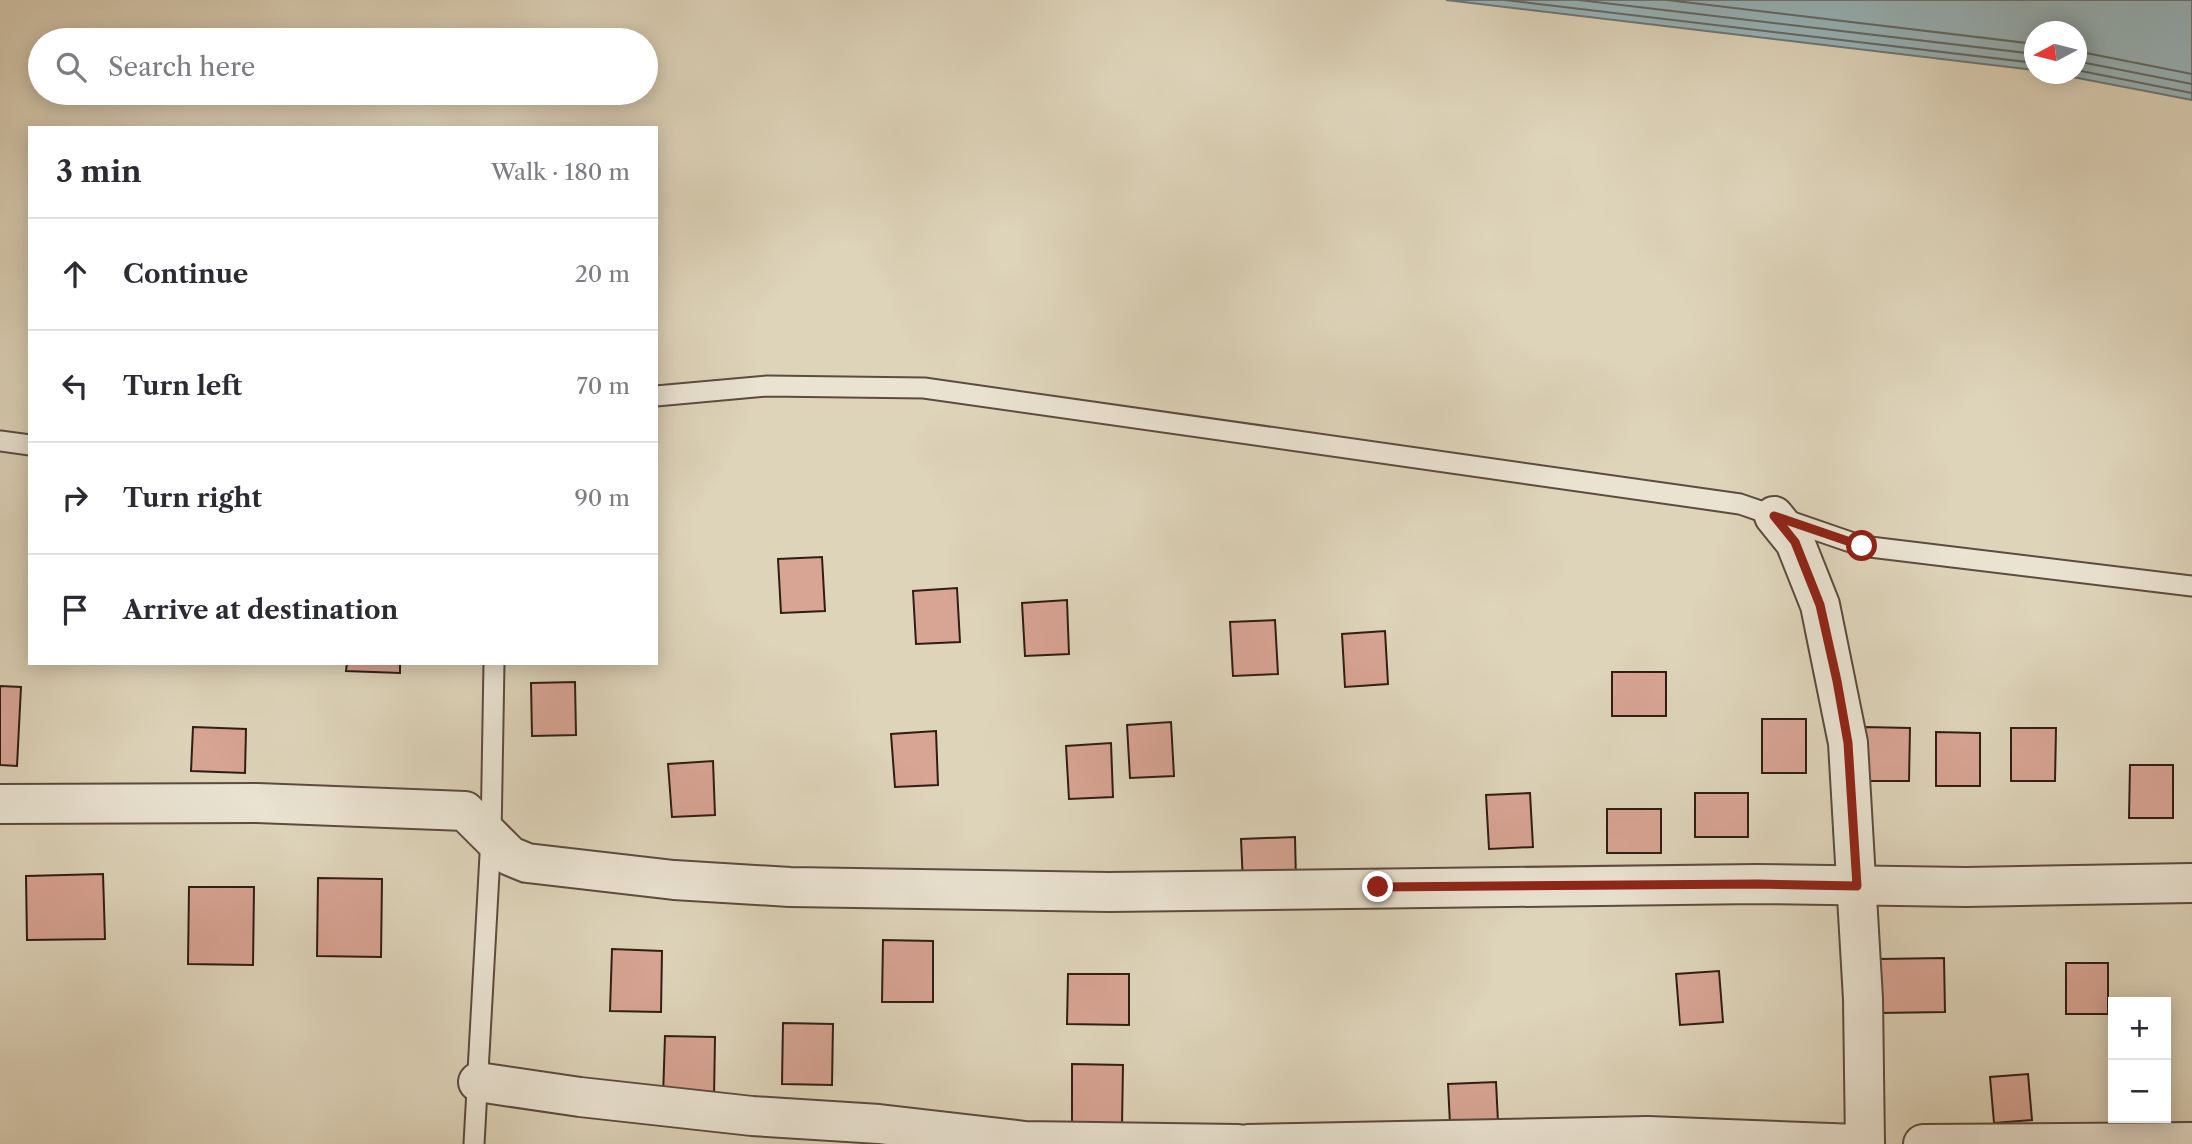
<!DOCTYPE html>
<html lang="en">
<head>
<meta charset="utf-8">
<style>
  :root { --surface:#fff; --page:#f2f2f3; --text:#2b2b33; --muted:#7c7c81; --line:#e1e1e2 }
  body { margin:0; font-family:"Libre Caslon Text",serif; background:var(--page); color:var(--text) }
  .controls { position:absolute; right:21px; bottom:21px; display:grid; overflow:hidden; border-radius:0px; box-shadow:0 4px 18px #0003 }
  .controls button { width:63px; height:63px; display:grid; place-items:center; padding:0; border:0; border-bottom:2px solid var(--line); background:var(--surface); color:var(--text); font:35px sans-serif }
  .compass { position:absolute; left:2024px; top:21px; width:63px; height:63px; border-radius:50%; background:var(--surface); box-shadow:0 4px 18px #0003; rotate:263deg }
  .stop { position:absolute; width:21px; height:21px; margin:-16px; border:5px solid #8f2418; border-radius:50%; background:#fff }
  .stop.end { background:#8f2418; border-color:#fff; box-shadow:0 2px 7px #0008 }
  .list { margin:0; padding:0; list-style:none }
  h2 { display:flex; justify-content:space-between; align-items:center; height:91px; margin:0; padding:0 28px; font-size:30px }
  h2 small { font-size:23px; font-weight:400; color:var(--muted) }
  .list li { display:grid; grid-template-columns:46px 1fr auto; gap:21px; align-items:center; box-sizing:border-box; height:112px; padding:0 28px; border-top:2px solid var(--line) }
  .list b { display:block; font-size:26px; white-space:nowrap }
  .list em { font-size:23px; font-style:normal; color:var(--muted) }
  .icon { flex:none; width:38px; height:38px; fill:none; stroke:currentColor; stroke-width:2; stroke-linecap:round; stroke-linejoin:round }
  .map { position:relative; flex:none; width:2192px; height:1144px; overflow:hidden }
  .search { position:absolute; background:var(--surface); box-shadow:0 4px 18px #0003; left:28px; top:28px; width:630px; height:77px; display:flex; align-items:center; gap:18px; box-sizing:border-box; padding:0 24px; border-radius:38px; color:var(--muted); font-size:26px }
  .panel { position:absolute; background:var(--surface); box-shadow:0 4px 18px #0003; left:28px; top:126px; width:630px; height:539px; border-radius:0px }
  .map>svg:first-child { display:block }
  .water { fill:#98b5bb; stroke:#6f7878; stroke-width:2 }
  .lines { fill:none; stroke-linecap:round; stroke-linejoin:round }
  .shore { stroke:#646968; stroke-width:2 }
  .building { fill:#d8a494; stroke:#311d14; stroke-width:2 }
  .service-casing { stroke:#5c4b3e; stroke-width:23 }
  .minor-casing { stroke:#5c4b3e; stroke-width:42 }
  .service { stroke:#eae3d2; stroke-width:19 }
  .minor { stroke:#eae3d2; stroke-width:38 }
  .route { stroke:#8f2418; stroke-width:9 }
</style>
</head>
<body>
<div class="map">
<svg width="2192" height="1144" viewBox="0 0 2192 1144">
  <rect width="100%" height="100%" fill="#ded4ba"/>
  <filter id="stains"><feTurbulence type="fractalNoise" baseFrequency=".00286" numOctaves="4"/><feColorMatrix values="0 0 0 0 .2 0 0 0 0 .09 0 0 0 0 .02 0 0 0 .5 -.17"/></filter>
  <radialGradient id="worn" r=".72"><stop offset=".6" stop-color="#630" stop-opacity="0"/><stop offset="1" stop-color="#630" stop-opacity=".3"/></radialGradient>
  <polygon class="water" points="1446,0 2192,0 2192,100 2057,74 2076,74 2076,32 2035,32 2034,70"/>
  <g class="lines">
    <g class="shore">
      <polyline points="1505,0 2035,63"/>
      <polyline points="1579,0 2035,54"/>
      <polyline points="1667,0 2035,44"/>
      <polyline points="2076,51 2192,74"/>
      <polyline points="2076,61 2192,84"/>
      <polyline points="2076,70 2192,93"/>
    </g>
  </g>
  <g class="building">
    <polygon points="822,557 825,611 781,613 778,559"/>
    <polygon points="957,588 960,642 916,644 913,591"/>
    <polygon points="1067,600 1069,654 1025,656 1022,603"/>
    <polygon points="1275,620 1278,674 1233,676 1230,622"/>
    <polygon points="1385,631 1388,684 1345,687 1342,634"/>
    <polygon points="347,663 400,663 400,673 346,671"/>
    <rect x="1612" y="672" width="54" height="44"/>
    <polygon points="575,682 576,735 532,736 531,683"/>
    <polygon points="0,686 21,687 17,766 0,765"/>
    <rect x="1762" y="719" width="44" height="54"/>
    <polygon points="1171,722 1174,776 1130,778 1127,725"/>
    <polygon points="193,727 246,729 245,773 191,771"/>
    <polygon points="1865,727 1910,728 1909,781 1865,781"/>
    <polygon points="2011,728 2056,728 2055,781 2011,781"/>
    <polygon points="936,731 938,785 895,787 891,734"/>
    <polygon points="1936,732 1980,733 1980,786 1936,786"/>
    <polygon points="1111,743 1113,797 1069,799 1066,746"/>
    <polygon points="713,761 715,815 672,817 668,764"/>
    <polygon points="2130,765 2173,765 2173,818 2129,818"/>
    <polygon points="1530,793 1533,847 1489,849 1486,795"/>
    <rect x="1695" y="793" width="53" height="44"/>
    <rect x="1607" y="809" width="54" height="44"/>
    <polygon points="1295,837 1296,881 1243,883 1241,839"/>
    <polygon points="103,874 105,939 27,940 26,876"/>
    <polygon points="318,878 382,879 381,957 317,956"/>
    <polygon points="189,887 254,887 253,965 188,964"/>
    <polygon points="883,940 933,941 933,1002 882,1002"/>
    <polygon points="612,949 662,951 661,1012 610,1011"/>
    <polygon points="1944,958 1945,1012 1879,1013 1879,959"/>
    <rect x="2066" y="963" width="42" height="51"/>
    <polygon points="1719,971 1723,1022 1680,1025 1676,974"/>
    <polygon points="1068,974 1129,974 1129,1025 1067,1024"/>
    <polygon points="783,1023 833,1024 832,1085 782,1084"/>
    <polygon points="665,1036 715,1037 714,1098 663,1097"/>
    <polygon points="1072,1064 1123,1065 1122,1126 1072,1125"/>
    <polygon points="2028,1074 2032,1120 1994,1123 1990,1077"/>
    <polygon points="1496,1082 1498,1122 1450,1124 1448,1084"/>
  </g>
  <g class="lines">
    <defs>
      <g id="service">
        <polyline points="656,396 767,386 924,388 1740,504 1862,546 2192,586"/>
        <polyline points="0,441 30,445"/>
        <polyline points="474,1144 491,837 494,663"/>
      </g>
      <g id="minor">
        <polyline points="1774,516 1795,542 1820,605 1848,743 1863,999 1865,1144"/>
        <polyline points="0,804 257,803 465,811 510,856 527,863 674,880 790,887 1109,892 1757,884 1966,887 2192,883"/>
        <polyline points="478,1082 580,1097 752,1116 879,1124 1025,1141 1238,1144"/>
        <polyline points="1248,1144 1648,1136 1857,1144"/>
        <polyline points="1923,1144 2192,1142"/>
      </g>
    </defs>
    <use href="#service" class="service-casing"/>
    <use href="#minor" class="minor-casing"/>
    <use href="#service" class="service"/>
    <use href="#minor" class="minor"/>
  </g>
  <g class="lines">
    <polyline class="route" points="1378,887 1758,884 1857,886 1848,743 1837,681 1820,605 1795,542 1774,516 1862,546"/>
  </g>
  <rect width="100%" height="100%" filter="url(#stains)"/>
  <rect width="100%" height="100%" fill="url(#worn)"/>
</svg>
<div class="controls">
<button>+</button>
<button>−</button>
</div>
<svg class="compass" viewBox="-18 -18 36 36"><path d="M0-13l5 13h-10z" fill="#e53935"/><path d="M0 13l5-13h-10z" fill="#7c7c81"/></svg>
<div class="stop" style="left:1862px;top:546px"></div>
<div class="stop end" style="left:1378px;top:887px"></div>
<div class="search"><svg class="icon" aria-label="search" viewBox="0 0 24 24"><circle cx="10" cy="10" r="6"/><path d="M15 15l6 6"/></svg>Search here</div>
<section class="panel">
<h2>3 min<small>Walk · 180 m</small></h2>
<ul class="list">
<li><svg class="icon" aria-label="ahead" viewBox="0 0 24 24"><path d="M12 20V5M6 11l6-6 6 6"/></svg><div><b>Continue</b></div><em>20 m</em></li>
<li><svg class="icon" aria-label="left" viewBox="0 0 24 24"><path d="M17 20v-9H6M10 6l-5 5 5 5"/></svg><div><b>Turn left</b></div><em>70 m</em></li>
<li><svg class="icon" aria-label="right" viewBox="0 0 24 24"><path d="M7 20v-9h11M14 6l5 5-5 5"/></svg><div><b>Turn right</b></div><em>90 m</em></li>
<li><svg class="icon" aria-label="arrive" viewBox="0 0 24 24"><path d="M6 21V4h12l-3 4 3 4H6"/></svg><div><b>Arrive at destination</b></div></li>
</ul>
</section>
</div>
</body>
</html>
